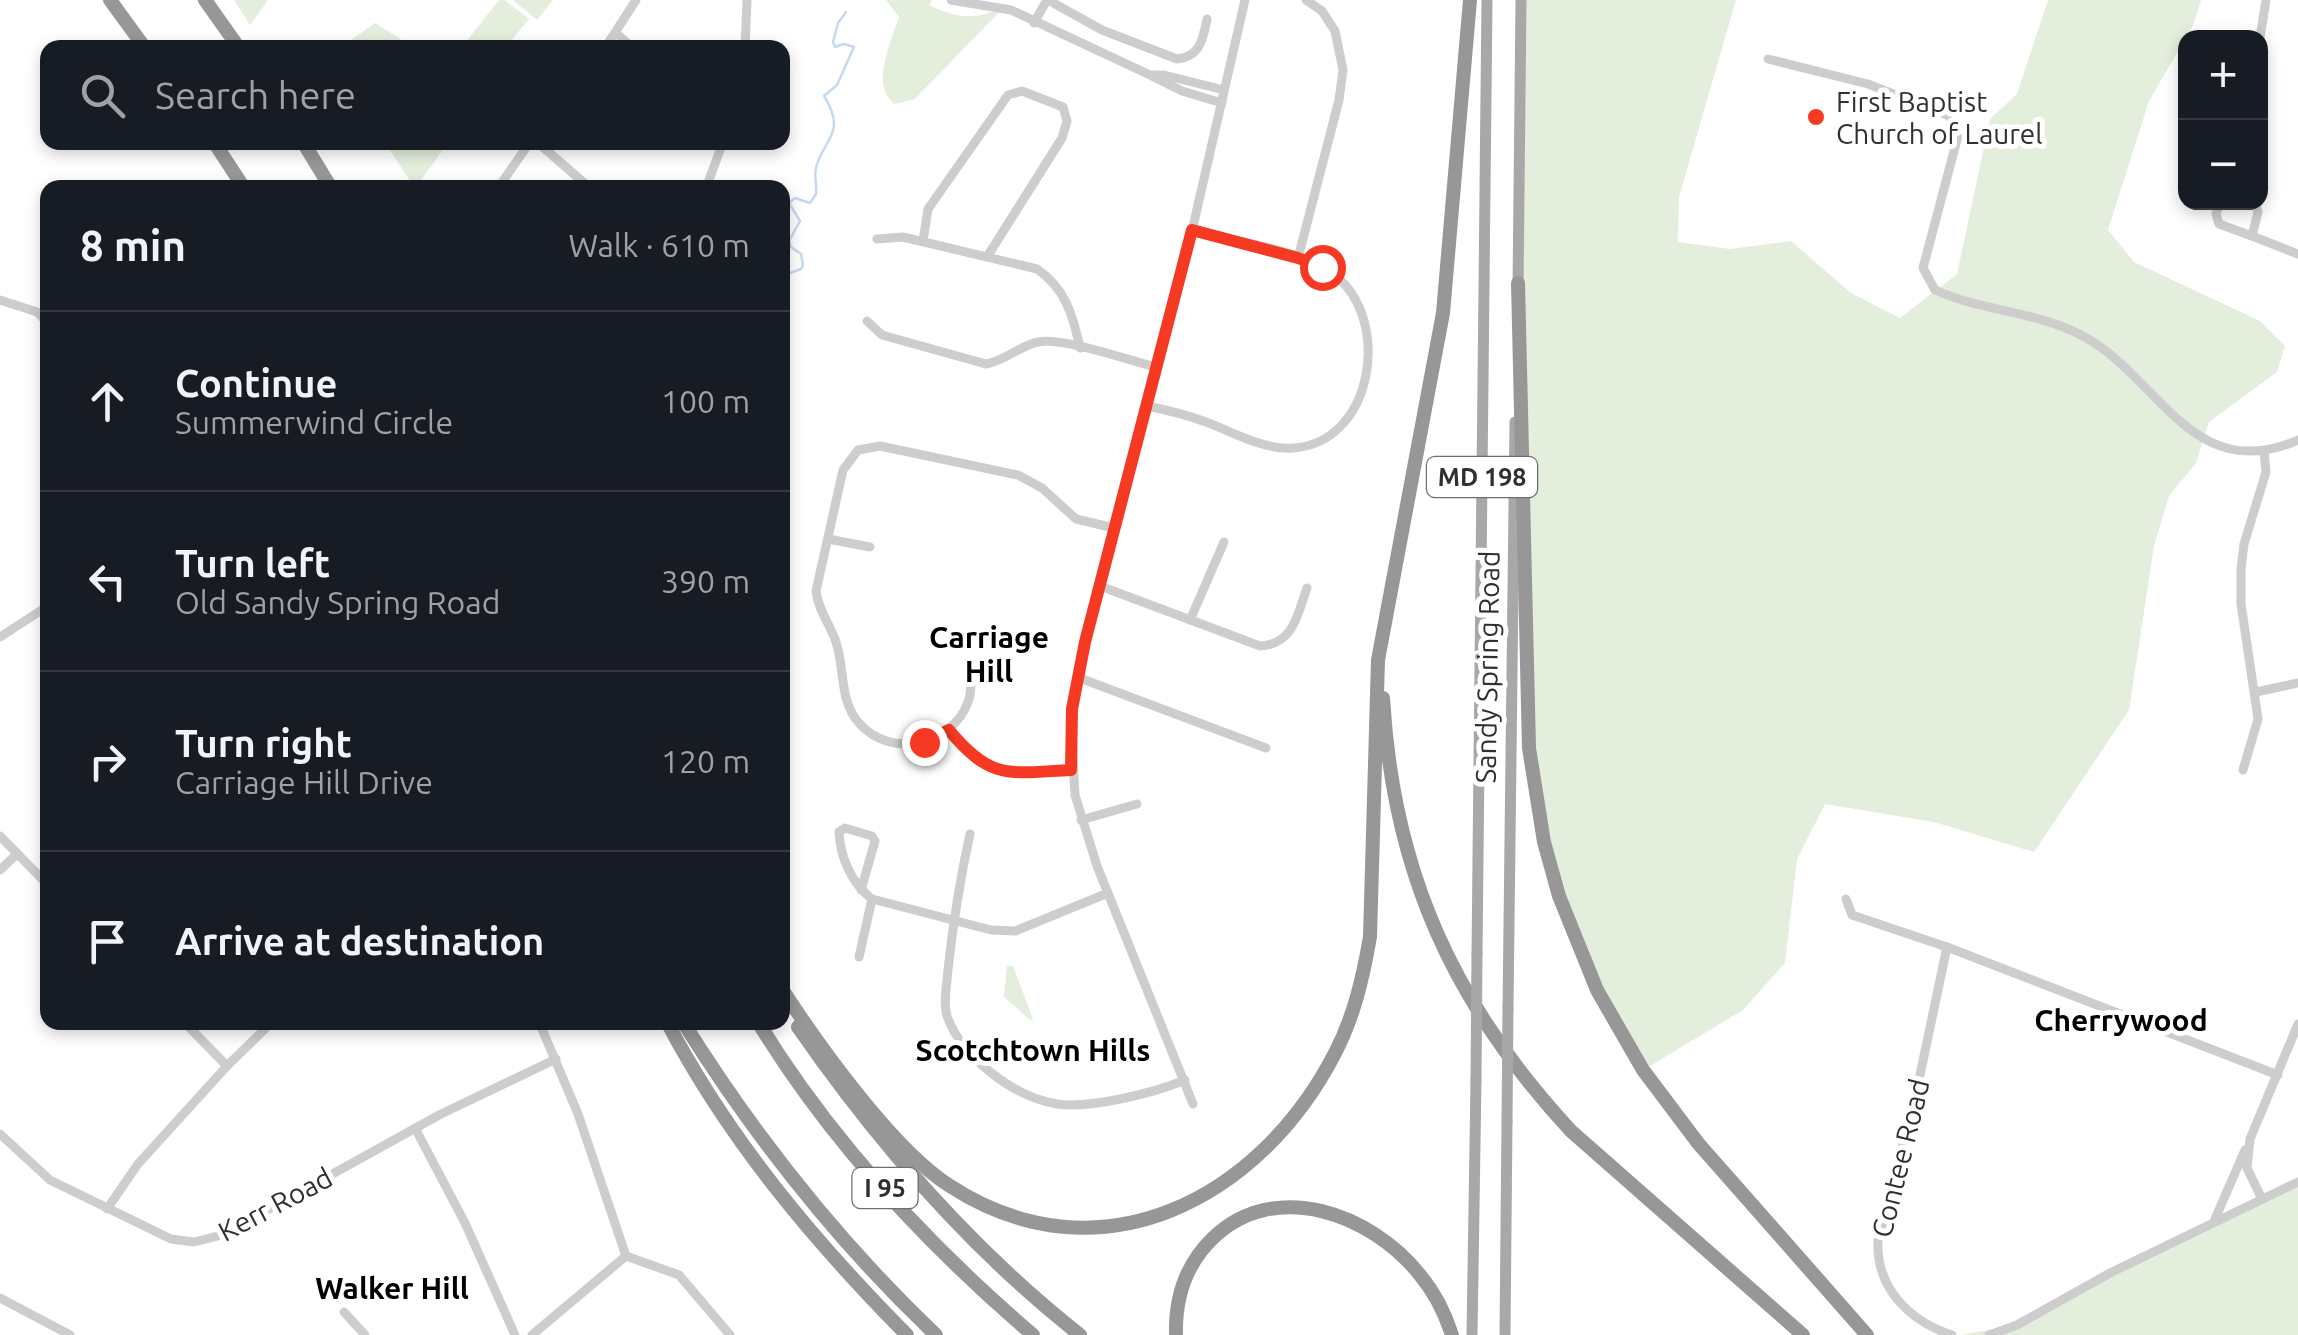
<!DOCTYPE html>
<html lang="en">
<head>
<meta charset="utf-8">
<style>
  :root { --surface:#171b24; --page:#20242c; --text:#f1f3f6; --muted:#9ea1a6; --line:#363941 }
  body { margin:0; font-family:Ubuntu,sans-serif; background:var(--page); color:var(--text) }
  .controls { position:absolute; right:30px; top:30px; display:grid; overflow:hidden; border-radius:20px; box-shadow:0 5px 15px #0003 }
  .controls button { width:90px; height:90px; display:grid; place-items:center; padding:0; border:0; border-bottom:2px solid var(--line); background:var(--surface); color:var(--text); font:50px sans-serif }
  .stop { position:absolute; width:30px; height:30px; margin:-22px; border:8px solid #f63922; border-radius:50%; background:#fff }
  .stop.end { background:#f63922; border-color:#fff; box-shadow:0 2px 10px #0008 }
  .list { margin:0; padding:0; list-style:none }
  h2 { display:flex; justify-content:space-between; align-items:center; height:130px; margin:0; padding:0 40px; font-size:42px }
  h2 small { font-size:32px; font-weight:400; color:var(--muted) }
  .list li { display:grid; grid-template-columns:65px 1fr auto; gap:30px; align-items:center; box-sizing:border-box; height:180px; padding:0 40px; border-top:2px solid var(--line) }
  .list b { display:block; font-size:38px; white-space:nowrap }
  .list p { margin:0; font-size:32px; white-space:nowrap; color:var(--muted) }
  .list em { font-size:32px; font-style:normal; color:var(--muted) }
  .icon { flex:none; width:55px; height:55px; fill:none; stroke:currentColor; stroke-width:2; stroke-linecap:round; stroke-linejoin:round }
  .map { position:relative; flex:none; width:2298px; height:1335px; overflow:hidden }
  .search { position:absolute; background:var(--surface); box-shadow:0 5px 15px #0003; left:40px; top:40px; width:750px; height:110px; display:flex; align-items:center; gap:25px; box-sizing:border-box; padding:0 35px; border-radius:20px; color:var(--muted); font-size:38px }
  .panel { position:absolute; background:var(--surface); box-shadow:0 5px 15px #0003; left:40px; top:180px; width:750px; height:850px; border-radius:20px }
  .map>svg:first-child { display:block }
  .green { fill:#e3eedc }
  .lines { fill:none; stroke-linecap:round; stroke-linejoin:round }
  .stream { stroke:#c7d9f0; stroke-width:2.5 }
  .minor { stroke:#cdcdcd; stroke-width:9 }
  .major { stroke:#a8a8a8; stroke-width:11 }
  .highway { stroke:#979797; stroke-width:14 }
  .major-bridge { stroke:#a8a8a8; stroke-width:11 }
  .route { stroke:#f63922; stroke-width:12 }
  .poi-dot { fill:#f63922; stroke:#fff; stroke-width:4 }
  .labels { text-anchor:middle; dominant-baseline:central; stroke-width:10; stroke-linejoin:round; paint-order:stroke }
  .shield { fill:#fff; stroke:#6e6e6e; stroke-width:2.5 }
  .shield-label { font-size:25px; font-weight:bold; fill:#303030 }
  .poi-label { font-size:28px; fill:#303030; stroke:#fff; text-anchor:start }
  .street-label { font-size:28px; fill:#303030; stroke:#fff }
  .neighbourhood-label { font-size:30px; font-weight:bold; fill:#000; stroke:#fff }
</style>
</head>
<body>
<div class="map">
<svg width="2298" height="1335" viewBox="0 0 2298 1335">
  <rect width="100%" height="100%" fill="#fff"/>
  <g class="green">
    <polygon points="234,0 268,0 250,25"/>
    <polygon points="499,0 505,0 529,19 506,47 462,47"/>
    <polygon points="513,0 553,0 537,20"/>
    <path d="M 886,0 L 932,0 L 929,5 C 959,19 972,20 1003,8 L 915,99 L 894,104 C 870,83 891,43 899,17 Z"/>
    <polygon points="1521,0 1736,0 1679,197 1678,242 1730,249 1791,241 1851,293 1900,318 1957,274 1990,119 2017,94 2048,0 2201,0 2193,25 2149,101 2108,230 2134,262 2260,321 2285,346 2277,372 2209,422 2196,463 2169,496 2154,546 2129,710 2034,852 1934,822 1825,804 1797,859 1785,963 1743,1010 1643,1070 1559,896 1526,688"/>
    <polygon points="375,23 413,47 341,47"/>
    <polygon points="385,143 448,143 415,188"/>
    <polygon points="1007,966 1013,966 1033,1019 1030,1020 1004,997"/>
    <polygon points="2298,1182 2298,1335 1961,1335 2017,1325"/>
  </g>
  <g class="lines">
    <g class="stream">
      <polyline points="617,48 618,47"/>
      <path d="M 782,276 L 801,269 L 803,265 L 801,254 L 791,247 L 789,241 L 800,221 L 789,203 L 795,198 L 810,203 L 816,194 C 817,186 814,176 816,168 C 822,140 848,134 824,96 L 837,85 L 854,47 L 844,44 L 835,47 L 833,42 L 838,23 L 846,12"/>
    </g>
    <g class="minor">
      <polyline points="951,0 1011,10 1150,75 1164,75 1224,90"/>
      <path d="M 1048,0 L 1102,30 L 1177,59 C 1200,57 1203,39 1207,19"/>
      <polyline points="1034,23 1047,0"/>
      <polyline points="616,33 633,48"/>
      <polyline points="2260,38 2266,0"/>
      <polyline points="605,48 636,0"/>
      <polyline points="745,48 747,0"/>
      <path d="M 1768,59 L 1868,84 L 1947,115 L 1957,124 L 1958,136 L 1923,268 L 1935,290 C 1981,311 2035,311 2081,335 C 2158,374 2191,487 2298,440"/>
      <polyline points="1152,76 1182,91 1222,103"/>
      <polyline points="537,142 590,188"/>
      <polyline points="498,188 530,142"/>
      <polyline points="706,188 723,142"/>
      <polyline points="2220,202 2216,214 2219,224 2252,236 2258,212 2255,202"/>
      <polyline points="2252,236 2298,254"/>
      <path d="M 877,239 L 903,237 L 1037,269 C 1065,288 1073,315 1080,348"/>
      <polyline points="923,241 928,209 1008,95 1022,91 1063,107 1067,121 1062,138 987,257"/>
      <polyline points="1298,258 1339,100 1343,70 1335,31 1322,11 1306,0"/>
      <polyline points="0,300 37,312 48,323"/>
      <path d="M 867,321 L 882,335 L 986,364 C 1005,361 1019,346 1038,342 C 1063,337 1128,360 1156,367"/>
      <path d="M 1147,406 C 1167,410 1187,415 1206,422 C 1233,432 1263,450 1293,448 C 1373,443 1392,322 1336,276 C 1306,251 1231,240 1192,231"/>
      <polyline points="828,539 870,547"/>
      <path d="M 1100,586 L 1260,646 C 1294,644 1297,615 1307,588"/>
      <polyline points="1190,620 1224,542"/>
      <polyline points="0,637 48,606"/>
      <path d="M 970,664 C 970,677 973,690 968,702 C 952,746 890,759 859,723 C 839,701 845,669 836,642 C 830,624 818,610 816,591 L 843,470 L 858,450 L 880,446 L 1018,475 L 1042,488 L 1076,519 L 1114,528"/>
      <polyline points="1077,677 1266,748"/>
      <polyline points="2256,692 2298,683"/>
      <path d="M 949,730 C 991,781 1009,773 1071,771"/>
      <polyline points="2243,770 2258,719 2241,604 2241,569 2244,544 2266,472 2264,452"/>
      <polyline points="1081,820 1137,804"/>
      <path d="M 970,834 C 960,879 953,924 948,970 C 947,984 943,1002 947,1016 C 962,1058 1014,1097 1057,1104 C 1089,1109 1154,1093 1185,1080"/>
      <polyline points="0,836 48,885"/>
      <polyline points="0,870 17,854"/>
      <path d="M 861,890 L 875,841 L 872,836 L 845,828 L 839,832 C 840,857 852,884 872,899 L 991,930 L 1015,931 L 1108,893"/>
      <polyline points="1846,899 1852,915 1947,947 2278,1075"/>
      <path d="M 1947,947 L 1916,1094 L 1878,1241 C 1876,1288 1909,1321 1952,1335"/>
      <polyline points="859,957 872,899"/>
      <polyline points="184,1022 227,1066"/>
      <polyline points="539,1022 578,1114 626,1256"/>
      <polyline points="1193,1104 1097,866 1075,795 1071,723 1085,642 1192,231 1245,0"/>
      <polyline points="415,1128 465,1223 515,1335"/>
      <polyline points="0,1134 50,1180 171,1239 194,1242 222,1235 441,1114 556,1059"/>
      <polyline points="2261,1197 2247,1168 2250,1139 2298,1024"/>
      <polyline points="107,1209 138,1164 227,1066 272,1022"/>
      <polyline points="2215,1219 2245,1150"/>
      <polyline points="626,1256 679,1275 730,1335"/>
      <polyline points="0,1298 70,1335"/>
      <polyline points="344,1312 365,1335"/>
      <polyline points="532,1335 626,1256"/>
      <polyline points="1989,1335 2017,1325 2110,1273 2298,1182"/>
    </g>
    <g class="major">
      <polyline points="1518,289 1521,0"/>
      <polyline points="1477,954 1487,0"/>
      <polyline points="1508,1008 1515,422"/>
      <polyline points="1472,1335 1476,1080"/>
      <polyline points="1505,1335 1507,1121"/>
    </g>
    <g class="highway">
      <polyline points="110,0 145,48"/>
      <polyline points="205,0 239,48"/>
      <polyline points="214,142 244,188"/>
      <polyline points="303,142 331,188"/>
      <polyline points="1518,283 1529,748 1544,842 1559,896 1597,990 1643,1070 1698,1143 1867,1335"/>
      <path d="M 1383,698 C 1393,871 1453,1004 1571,1131 L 1803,1335"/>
      <path d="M 782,989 C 819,1046 894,1151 950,1186 C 1100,1283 1260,1199 1335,1053 C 1354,1017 1363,977 1370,937 L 1378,660 L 1443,313 L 1470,0"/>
      <path d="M 667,1022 C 729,1140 814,1241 907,1335"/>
      <path d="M 683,1022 C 755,1137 838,1242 936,1335"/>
      <path d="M 758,1022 C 830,1140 929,1246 1033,1335"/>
      <path d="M 798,1027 C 877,1141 971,1249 1080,1335"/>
      <path d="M 1176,1335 C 1175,1298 1186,1264 1213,1238 C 1275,1178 1372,1214 1420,1275 C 1435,1293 1445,1313 1452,1335"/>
    </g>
    <g class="major-bridge">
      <polyline points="1476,1080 1477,954"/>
      <polyline points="1507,1121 1508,1008"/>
    </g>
  </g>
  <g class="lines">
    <path class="route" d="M 924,742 L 949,730 C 991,781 1009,773 1071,770 L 1072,709 L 1085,642 L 1192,230 L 1298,258 L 1322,267"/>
  </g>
  <circle class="poi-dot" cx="1816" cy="117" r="10"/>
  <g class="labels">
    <g class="shield">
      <rect x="1427" y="457" width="110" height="40" rx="8"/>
      <rect x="852.5" y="1168" width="65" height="40" rx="8"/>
    </g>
    <g class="shield-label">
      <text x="1482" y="477">MD 198</text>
      <text x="885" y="1188">I 95</text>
    </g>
    <g class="poi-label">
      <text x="1836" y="101">First Baptist<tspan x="1836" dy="32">Church of Laurel</tspan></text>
    </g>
    <g class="street-label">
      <text transform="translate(1487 667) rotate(-89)">Sandy Spring Road</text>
      <text transform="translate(1900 1158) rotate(-76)">Contee Road</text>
      <text transform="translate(275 1204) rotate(-28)">Kerr Road</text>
    </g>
    <g class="neighbourhood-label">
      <text x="989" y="637">Carriage<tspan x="989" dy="34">Hill</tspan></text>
      <text x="2121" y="1020">Cherrywood</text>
      <text x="1033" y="1050">Scotchtown Hills</text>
      <text x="392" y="1288">Walker Hill</text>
    </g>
  </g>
</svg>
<div class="controls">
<button>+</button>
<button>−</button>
</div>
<div class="stop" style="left:1322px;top:267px"></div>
<div class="stop end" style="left:924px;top:742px"></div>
<div class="search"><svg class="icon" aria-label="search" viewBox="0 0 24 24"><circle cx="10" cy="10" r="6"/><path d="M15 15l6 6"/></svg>Search here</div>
<section class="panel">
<h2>8 min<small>Walk · 610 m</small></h2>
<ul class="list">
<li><svg class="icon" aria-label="ahead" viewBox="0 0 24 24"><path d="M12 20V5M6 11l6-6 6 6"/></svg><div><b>Continue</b><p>Summerwind Circle</p></div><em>100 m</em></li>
<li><svg class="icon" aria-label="left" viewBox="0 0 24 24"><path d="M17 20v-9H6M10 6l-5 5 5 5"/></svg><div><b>Turn left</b><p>Old Sandy Spring Road</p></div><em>390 m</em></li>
<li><svg class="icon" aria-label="right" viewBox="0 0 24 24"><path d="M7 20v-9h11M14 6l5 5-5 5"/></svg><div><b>Turn right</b><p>Carriage Hill Drive</p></div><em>120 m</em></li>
<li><svg class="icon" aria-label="arrive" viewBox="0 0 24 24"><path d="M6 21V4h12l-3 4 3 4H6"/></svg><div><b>Arrive at destination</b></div></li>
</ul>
</section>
</div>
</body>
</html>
